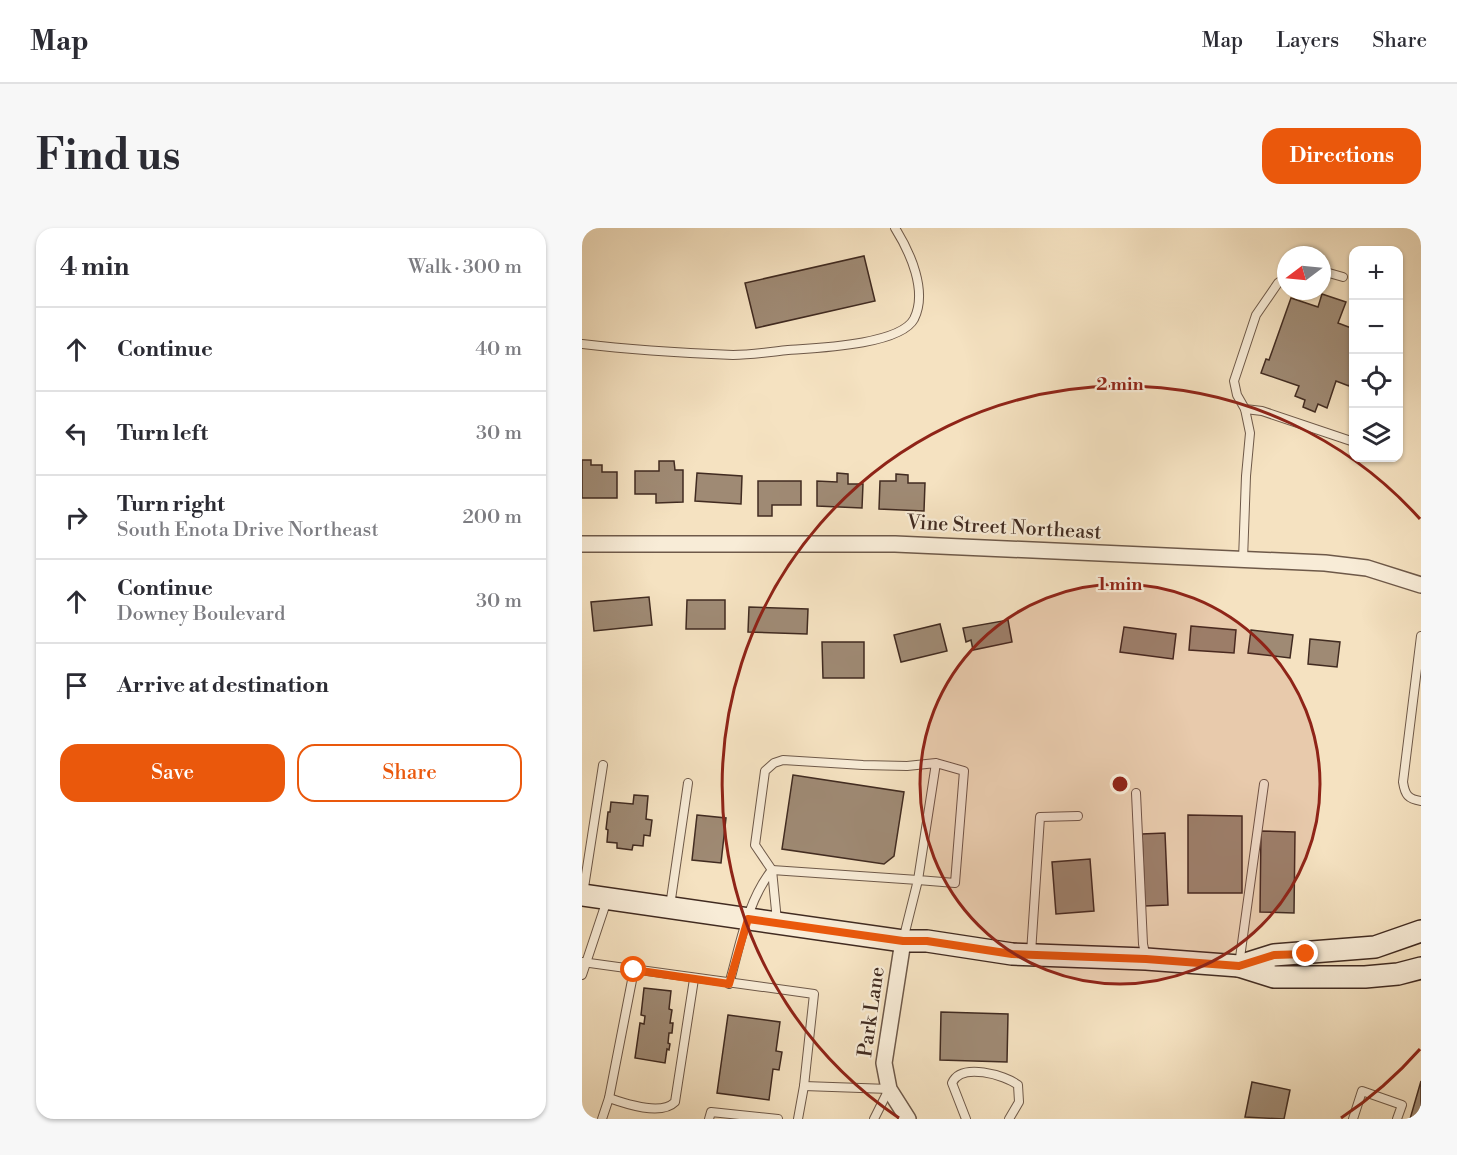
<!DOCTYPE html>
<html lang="en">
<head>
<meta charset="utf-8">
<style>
  :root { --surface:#fff; --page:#f7f7f7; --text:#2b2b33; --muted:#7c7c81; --line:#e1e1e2; --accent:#ea580c }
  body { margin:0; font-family:"Libre Bodoni",serif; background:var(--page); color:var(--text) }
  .controls { position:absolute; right:18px; top:18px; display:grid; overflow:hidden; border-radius:12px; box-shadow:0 2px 4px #0004 }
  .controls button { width:54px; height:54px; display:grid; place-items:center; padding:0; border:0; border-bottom:2px solid var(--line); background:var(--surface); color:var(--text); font:30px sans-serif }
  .compass { position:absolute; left:695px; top:18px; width:54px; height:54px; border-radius:50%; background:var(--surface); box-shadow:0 2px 4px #0004; rotate:254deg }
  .stop { position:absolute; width:18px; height:18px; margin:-14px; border:4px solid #ea580c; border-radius:50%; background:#fff }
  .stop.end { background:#ea580c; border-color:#fff; box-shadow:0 2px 6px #0008 }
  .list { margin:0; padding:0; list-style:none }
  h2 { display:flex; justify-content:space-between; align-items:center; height:78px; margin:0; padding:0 24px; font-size:26px }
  h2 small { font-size:20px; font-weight:400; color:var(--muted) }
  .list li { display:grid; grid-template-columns:39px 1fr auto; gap:18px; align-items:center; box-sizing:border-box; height:84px; padding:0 24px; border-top:2px solid var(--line) }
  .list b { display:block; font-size:22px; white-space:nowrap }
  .list p { margin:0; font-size:20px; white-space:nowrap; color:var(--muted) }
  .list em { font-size:20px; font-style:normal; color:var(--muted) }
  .actions { display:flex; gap:12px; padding:18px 24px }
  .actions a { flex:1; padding:14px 0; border:2px solid var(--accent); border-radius:18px; text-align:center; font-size:21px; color:var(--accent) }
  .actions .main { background:var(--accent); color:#fff }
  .icon { flex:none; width:33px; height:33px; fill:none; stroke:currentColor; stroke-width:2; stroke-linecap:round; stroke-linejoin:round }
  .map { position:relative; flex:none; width:839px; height:891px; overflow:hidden; border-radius:18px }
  header { display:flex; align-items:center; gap:36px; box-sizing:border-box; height:84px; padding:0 30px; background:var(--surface); border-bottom:2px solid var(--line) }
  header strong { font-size:28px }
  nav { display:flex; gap:33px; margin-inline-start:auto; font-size:21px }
  .intro { display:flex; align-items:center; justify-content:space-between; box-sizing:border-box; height:144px; padding:0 36px }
  h1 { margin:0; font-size:42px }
  .button { padding:15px 27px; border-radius:18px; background:var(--accent); color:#fff; font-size:21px; font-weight:700 }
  main { display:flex; gap:36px; padding:0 36px }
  aside { flex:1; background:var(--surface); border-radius:18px; box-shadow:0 2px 4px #0004 }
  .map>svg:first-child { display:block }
  .building { fill:#9f8a74; stroke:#412b21; stroke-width:1.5 }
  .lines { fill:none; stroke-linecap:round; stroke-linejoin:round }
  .lane-casing { stroke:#6e5949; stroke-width:10 }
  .street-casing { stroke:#6e5949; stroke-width:18 }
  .secondary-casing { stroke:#412b21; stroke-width:24 }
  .lane { stroke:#f8ecd7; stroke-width:8 }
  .street { stroke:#f8ecd7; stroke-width:15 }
  .secondary { stroke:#f8ecd7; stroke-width:21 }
  .route { stroke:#ea580c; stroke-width:8 }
  .ring { fill:none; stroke:#8f2418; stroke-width:3 }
  .labels { text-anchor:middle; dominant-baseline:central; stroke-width:4.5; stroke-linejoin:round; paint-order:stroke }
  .street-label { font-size:20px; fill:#412b21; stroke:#f8ecd7 }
  .centre { fill:#8f2418; stroke:#f8ecd7; stroke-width:3 }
  .ring-label { font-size:18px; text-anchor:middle; font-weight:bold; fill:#8f2418; stroke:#f8ecd7; stroke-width:4.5; stroke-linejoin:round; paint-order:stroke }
</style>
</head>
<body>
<header>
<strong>Map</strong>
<nav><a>Map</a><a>Layers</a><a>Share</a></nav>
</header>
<div class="intro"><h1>Find us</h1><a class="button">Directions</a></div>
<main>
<aside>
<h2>4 min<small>Walk · 300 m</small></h2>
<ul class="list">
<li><svg class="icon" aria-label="ahead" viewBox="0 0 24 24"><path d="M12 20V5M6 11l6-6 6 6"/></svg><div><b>Continue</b></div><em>40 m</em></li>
<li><svg class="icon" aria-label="left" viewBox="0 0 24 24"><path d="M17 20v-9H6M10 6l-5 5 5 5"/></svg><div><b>Turn left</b></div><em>30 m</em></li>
<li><svg class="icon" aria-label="right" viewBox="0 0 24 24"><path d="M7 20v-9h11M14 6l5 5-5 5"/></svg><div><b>Turn right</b><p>South Enota Drive Northeast</p></div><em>200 m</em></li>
<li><svg class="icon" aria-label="ahead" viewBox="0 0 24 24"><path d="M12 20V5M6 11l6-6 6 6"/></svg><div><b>Continue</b><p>Downey Boulevard</p></div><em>30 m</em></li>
<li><svg class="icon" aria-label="arrive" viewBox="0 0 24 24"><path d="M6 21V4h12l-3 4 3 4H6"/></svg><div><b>Arrive at destination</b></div></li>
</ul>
<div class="actions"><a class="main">Save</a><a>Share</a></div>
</aside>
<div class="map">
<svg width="839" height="891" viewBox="0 0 839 891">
  <rect width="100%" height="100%" fill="#f5e2c1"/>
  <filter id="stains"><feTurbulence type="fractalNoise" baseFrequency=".00333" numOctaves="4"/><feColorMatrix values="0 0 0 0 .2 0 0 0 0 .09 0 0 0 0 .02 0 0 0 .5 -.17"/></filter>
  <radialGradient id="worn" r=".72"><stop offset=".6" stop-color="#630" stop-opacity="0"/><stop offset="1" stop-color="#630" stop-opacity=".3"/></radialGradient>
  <g class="building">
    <polygon points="282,28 293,73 174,100 163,55"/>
    <polygon points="740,66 764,74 756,95 772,101 772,151 770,150 767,158 754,153 745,180 736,176 733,184 721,179 723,172 713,168 717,158 679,145 684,131 687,132 709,70 736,79"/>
    <polygon points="0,232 9,232 9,237 20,237 20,244 35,244 35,270 0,270"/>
    <polygon points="77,233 92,233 93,242 101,242 101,274 74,275 74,266 53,266 53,243 77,243"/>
    <polygon points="115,245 160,248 159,276 113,273"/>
    <polygon points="255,245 266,246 266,256 281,256 280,280 235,278 235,253 255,254"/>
    <polygon points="314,246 326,247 326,255 343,255 342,283 297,281 298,253 314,253"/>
    <polygon points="176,253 219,253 219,277 190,277 190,288 176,288"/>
    <polygon points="67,369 70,397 12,403 9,374"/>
    <polygon points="105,372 143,372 143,401 104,401"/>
    <polygon points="167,379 226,381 225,406 166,404"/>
    <polygon points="426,392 430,414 391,422 389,412 384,414 381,400"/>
    <polygon points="358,396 365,423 319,434 312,407"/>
    <polygon points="609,398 654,402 652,425 607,422"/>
    <polygon points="542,399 594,406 591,431 538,424"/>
    <polygon points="669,402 711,407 708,430 666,425"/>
    <polygon points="728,411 758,414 755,439 726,436"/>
    <polygon points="240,414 282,414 282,450 241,450"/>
    <polygon points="211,547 322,564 312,628 302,636 200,621"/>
    <polygon points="52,567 66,568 64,591 70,592 68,608 62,607 61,618 51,617 50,622 35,620 35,615 25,614 26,602 24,601 26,584 28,584 29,574 51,576"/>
    <polygon points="115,587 144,590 139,635 110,632"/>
    <polygon points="606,587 660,588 660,665 606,665"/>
    <polygon points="679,603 713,604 712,685 678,684"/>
    <polygon points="583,605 586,677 563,678 560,606"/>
    <polygon points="508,631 512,683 474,686 470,634"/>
    <polygon points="62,760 89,763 87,781 90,782 88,795 91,795 90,805 87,805 86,815 88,816 87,822 85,821 83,835 53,830 58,795 62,796 63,788 59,787"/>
    <polygon points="359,784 426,786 425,834 358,832"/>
    <polygon points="146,787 198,794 194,823 200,824 197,842 191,841 187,872 135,865"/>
    <polygon points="839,853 839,891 828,891"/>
    <polygon points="670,854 708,862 702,891 663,889"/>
  </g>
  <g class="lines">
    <defs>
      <g id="lane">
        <polyline points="740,43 761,49"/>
        <path d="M 0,116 C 50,122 101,125 151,127 C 169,127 188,124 206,122 C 234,120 318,117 332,91 C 346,63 328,24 313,0"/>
        <polyline points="663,181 680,183 772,214"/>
        <polyline points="661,332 664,248 668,205 663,181 655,167 652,153 674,87 696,55 704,49"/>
        <path d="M 839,408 L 821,554 C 823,567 826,571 839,573"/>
        <polyline points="554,565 561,716 564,730"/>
        <polyline points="190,642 336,652 321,712"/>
        <polyline points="1,666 21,537"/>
        <polyline points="88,678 106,555"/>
        <polyline points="195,693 190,642 173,617 183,543 192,535 201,532 281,537 325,538 354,535 382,543 373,655 336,652 354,535"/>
        <polyline points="449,725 458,589 496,588"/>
        <polyline points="0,734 232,766 222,858 216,891"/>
        <polyline points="657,737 682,556"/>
        <polyline points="0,747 25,672"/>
        <path d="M 147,756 C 158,718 165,673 190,642"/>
        <polyline points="222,858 307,861 292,891"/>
        <path d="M 27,870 C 44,876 79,888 93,874 L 112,751"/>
        <polyline points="20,891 27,870 52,742"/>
        <polyline points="127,891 129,884 196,891"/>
        <path d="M 384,891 L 370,855 C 379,834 423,847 436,857 L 437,874 L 427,891"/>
        <polyline points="771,891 780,863 820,877 815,891"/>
      </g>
      <g id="street">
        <polyline points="0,316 313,316 743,335 785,340 839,357"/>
        <polyline points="321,713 302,835 307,861 326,891"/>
      </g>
      <g id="secondary">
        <polyline points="0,667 321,713 345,713 430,726 564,731 657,738 692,749 783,749 816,746 839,740"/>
        <polyline points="657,738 692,727 793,719 839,703"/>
      </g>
    </defs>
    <use href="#lane" class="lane-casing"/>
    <use href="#street" class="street-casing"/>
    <use href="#secondary" class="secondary-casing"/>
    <use href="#lane" class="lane"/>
    <use href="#street" class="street"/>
    <use href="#secondary" class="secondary"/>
  </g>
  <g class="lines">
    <polyline class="route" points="52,742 147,756 166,691 321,713 345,713 430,726 564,731 657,738 692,727 724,726"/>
  </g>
  <circle cx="538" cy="556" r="200" fill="#8f2418" fill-opacity=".12"/>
  <g class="ring">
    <circle cx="538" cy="556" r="200"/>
    <path d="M838 821A400 400 0 0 1 759 890M317 890A400 400 0 1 1 838 291"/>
  </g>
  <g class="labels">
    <g class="street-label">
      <text transform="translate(422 300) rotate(3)">Vine Street Northeast</text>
      <text transform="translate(290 784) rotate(-82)">Park Lane</text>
    </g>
  </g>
  <circle cx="538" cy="556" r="9" class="centre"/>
  <g class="ring-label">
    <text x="538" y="162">2 min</text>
    <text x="538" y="362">1 min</text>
  </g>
  <rect width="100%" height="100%" filter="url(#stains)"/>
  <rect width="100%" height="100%" fill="url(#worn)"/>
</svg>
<div class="controls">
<button>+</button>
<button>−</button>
<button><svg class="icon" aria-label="locate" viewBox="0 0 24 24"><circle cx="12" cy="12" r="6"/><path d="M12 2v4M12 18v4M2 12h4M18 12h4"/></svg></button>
<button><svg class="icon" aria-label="layers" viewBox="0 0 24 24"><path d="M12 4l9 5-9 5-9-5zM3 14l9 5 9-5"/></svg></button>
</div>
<svg class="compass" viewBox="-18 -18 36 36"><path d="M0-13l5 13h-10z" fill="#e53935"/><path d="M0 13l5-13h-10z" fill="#7c7c81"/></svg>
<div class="stop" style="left:52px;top:742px"></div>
<div class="stop end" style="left:724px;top:726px"></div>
</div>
</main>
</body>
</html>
